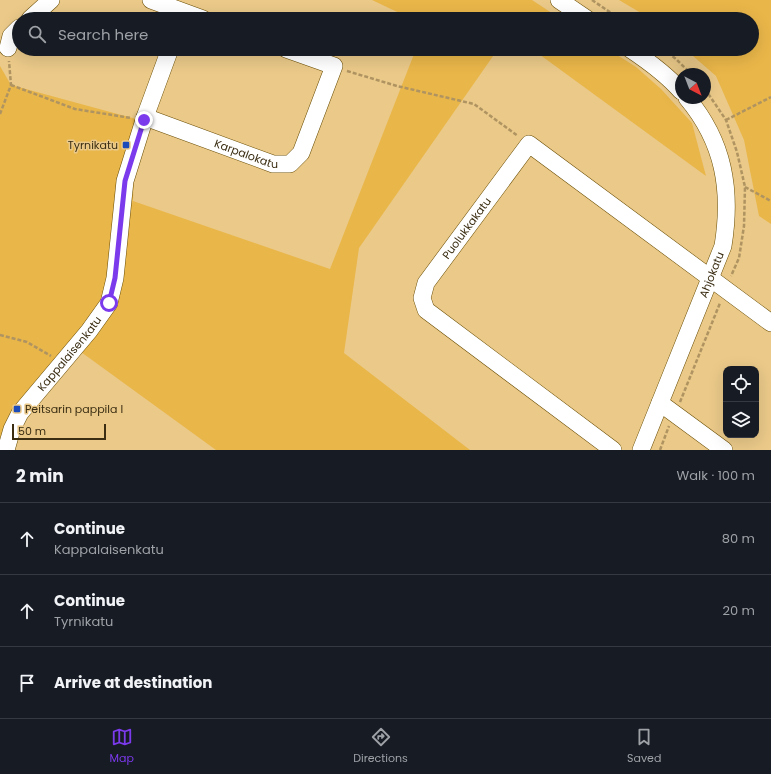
<!DOCTYPE html>
<html lang="en">
<head>
<meta charset="utf-8">
<style>
  :root { --surface:#171b24; --page:#242831; --text:#f1f3f6; --muted:#9ea1a6; --line:#363941; --accent:#7c3aed }
  body { margin:0; font-family:Poppins,sans-serif; background:var(--page); color:var(--text) }
  .controls { position:absolute; right:12px; bottom:12px; display:grid; overflow:hidden; border-radius:8px; box-shadow:0 4px 16px #0002 }
  .controls button { width:36px; height:36px; display:grid; place-items:center; padding:0; border:0; border-bottom:1px solid var(--line); background:var(--surface); color:var(--text); font:20px sans-serif }
  .compass { position:absolute; left:675px; top:68px; width:36px; height:36px; border-radius:50%; background:var(--surface); box-shadow:0 4px 16px #0002; rotate:138deg }
  .scale { position:absolute; left:12px; bottom:10px; width:94px; box-sizing:border-box; padding-left:4px; border:2px solid #3a2d12; border-top:0; font-size:11px; line-height:14px; white-space:nowrap; color:#3a2d12; -webkit-text-stroke:3px #eac989; paint-order:stroke }
  .stop { position:absolute; width:12px; height:12px; margin:-9px; border:3px solid #7c3aed; border-radius:50%; background:#fff }
  .stop.end { background:#7c3aed; border-color:#fff; box-shadow:0 1px 4px #0008 }
  .list { margin:0; padding:0; list-style:none }
  h2 { display:flex; justify-content:space-between; align-items:center; height:52px; margin:0; padding:0 16px; font-size:17px }
  h2 small { font-size:13px; font-weight:400; color:var(--muted) }
  .list li { display:grid; grid-template-columns:26px 1fr auto; gap:12px; align-items:center; box-sizing:border-box; height:72px; padding:0 16px; border-top:1px solid var(--line) }
  .list b { display:block; font-size:15px; white-space:nowrap }
  .list p { margin:0; font-size:13px; white-space:nowrap; color:var(--muted) }
  .list em { font-size:13px; font-style:normal; color:var(--muted) }
  .icon { flex:none; width:22px; height:22px; fill:none; stroke:currentColor; stroke-width:2; stroke-linecap:round; stroke-linejoin:round }
  .map { position:relative; flex:none; width:771px; height:450px; overflow:hidden }
  .search { position:absolute; background:var(--surface); box-shadow:0 4px 16px #0002; left:12px; right:12px; top:12px; height:44px; display:flex; align-items:center; gap:10px; box-sizing:border-box; padding:0 14px; border-radius:22px; color:var(--muted); font-size:15px }
  .sheet { height:268px; background:var(--surface) }
  nav { display:flex; justify-content:space-around; align-items:center; box-sizing:border-box; height:56px; border-top:1px solid var(--line); background:var(--surface); font-size:11px; color:var(--muted) }
  nav a { display:grid; justify-items:center; gap:2px }
  nav .on { color:var(--accent) }
  .map>svg:first-child { display:block }
  .green { fill:#e9b649 }
  .lines { fill:none; stroke-linecap:round; stroke-linejoin:round }
  .minor-casing { stroke:#694c00; stroke-width:18 }
  .path { stroke:#af9461; stroke-width:2.5; stroke-dasharray:4 2; stroke-linecap:butt }
  .minor { stroke:#fff; stroke-width:17 }
  .route { stroke:#7c3aed; stroke-width:5 }
  .poi-dot { fill:#1c4cb9; stroke:#eac989; stroke-width:1.5 }
  .labels { text-anchor:middle; dominant-baseline:central; stroke-width:3; stroke-linejoin:round; paint-order:stroke }
  .poi-label { font-size:11px; fill:#3a2d12; stroke:#eac989; text-anchor:end }
  .street-label { font-size:11px; fill:#3a2d12; stroke:#eac989 }
</style>
</head>
<body>
<div class="map">
<svg width="771" height="450" viewBox="0 0 771 450">
  <rect width="100%" height="100%" fill="#eac989"/>
  <g class="green">
    <polygon points="372,0 532,0 561,19 412,19"/>
    <polygon points="619,0 771,0 771,224 759,216 744,140 716,76 685,49 752,49 752,19 651,19"/>
    <polygon points="416,49 498,49 359,248 344,353 470,450 216,450 70,344 8,417 0,438 0,66 11,85 136,119 133,201 330,269"/>
    <polygon points="532,49 608,49 636,67 661,89 692,123 706,176"/>
  </g>
  <g class="lines">
    <defs>
      <g id="minor">
        <polyline points="151,0 203,19"/>
        <polyline points="559,0 587,19"/>
        <polyline points="30,19 51,0"/>
        <polyline points="8,48 11,36 19,28"/>
        <path d="M 630,49 C 648,61 667,75 681,91"/>
        <path id="s1" d="M 145,117 L 273,164 L 290,164 L 301,153 L 334,66 L 286,49"/>
        <polyline points="660,403 724,450"/>
        <path id="s2" d="M 6,450 L 12,429 L 20,413 L 89,331 L 109,303 L 115,278 L 125,181 L 145,117 L 170,49"/>
        <path id="s3" d="M 613,450 L 426,310 L 422,298 L 426,283 L 529,144 L 771,323"/>
        <path id="s4" d="M 641,450 L 723,246 C 732,190 724,142 687,98"/>
      </g>
    </defs>
    <use href="#minor" class="minor-casing"/>
    <g class="path">
      <polyline points="592,0 620,19"/>
      <polyline points="663,49 676,59 691,74"/>
      <polyline points="347,71 397,86 474,104 518,136"/>
      <polyline points="11,85 75,109 131,118"/>
      <polyline points="705,89 726,120 737,152 745,187 744,226 739,258 731,276"/>
      <polyline points="0,114 11,85 9,61"/>
      <polyline points="726,120 771,97"/>
      <polyline points="745,187 771,201"/>
      <polyline points="0,335 27,342 51,356"/>
      <polyline points="680,402 720,303"/>
      <polyline points="660,450 669,426"/>
    </g>
    <use href="#minor" class="minor"/>
  </g>
  <g class="lines">
    <polyline class="route" points="109,303 115,278 125,181 144,120"/>
  </g>
  <g class="poi-dot">
    <rect x="122" y="141" width="8" height="8" rx="2"/>
    <rect x="13" y="405" width="8" height="8" rx="2"/>
  </g>
  <g class="labels">
    <g class="poi-label">
      <text x="118" y="145">Tyrnikatu</text>
      <text x="25" y="409" text-anchor="start">Peitsarin pappila I</text>
    </g>
    <g class="street-label">
      <text stroke="none"><textPath href="#s1" startOffset="108">Karpalokatu</textPath></text>
      <text stroke="none"><textPath href="#s3" startOffset="330">Puolukkakatu</textPath></text>
      <text stroke="none"><textPath href="#s4" startOffset="189">Ahjokatu</textPath></text>
      <text stroke="none"><textPath href="#s2" startOffset="117">Kappalaisenkatu</textPath></text>
    </g>
  </g>
</svg>
<div class="controls">
<button><svg class="icon" aria-label="locate" viewBox="0 0 24 24"><circle cx="12" cy="12" r="6"/><path d="M12 2v4M12 18v4M2 12h4M18 12h4"/></svg></button>
<button><svg class="icon" aria-label="layers" viewBox="0 0 24 24"><path d="M12 4l9 5-9 5-9-5zM3 14l9 5 9-5"/></svg></button>
</div>
<svg class="compass" viewBox="-18 -18 36 36"><path d="M0-13l5 13h-10z" fill="#e53935"/><path d="M0 13l5-13h-10z" fill="#9ea1a6"/></svg>
<div class="scale">50 m</div>
<div class="stop" style="left:109px;top:303px"></div>
<div class="stop end" style="left:144px;top:120px"></div>
<div class="search"><svg class="icon" aria-label="search" viewBox="0 0 24 24"><circle cx="10" cy="10" r="6"/><path d="M15 15l6 6"/></svg>Search here</div>
</div>
<section class="sheet">
<h2>2 min<small>Walk · 100 m</small></h2>
<ul class="list">
<li><svg class="icon" aria-label="ahead" viewBox="0 0 24 24"><path d="M12 20V5M6 11l6-6 6 6"/></svg><div><b>Continue</b><p>Kappalaisenkatu</p></div><em>80 m</em></li>
<li><svg class="icon" aria-label="ahead" viewBox="0 0 24 24"><path d="M12 20V5M6 11l6-6 6 6"/></svg><div><b>Continue</b><p>Tyrnikatu</p></div><em>20 m</em></li>
<li><svg class="icon" aria-label="arrive" viewBox="0 0 24 24"><path d="M6 21V4h12l-3 4 3 4H6"/></svg><div><b>Arrive at destination</b></div></li>
</ul>
</section>
<nav>
<a class="on"><svg class="icon" aria-label="map" viewBox="0 0 24 24"><path d="M3 6l6-2 6 2 6-2v14l-6 2-6-2-6 2zM9 4v14M15 6v14"/></svg>Map</a>
<a><svg class="icon" aria-label="directions" viewBox="0 0 24 24"><path d="M12 3l9 9-9 9-9-9zM9 14v-3h6M13 9l2 2-2 2"/></svg>Directions</a>
<a><svg class="icon" aria-label="saved" viewBox="0 0 24 24"><path d="M7 4h10v16l-5-4-5 4z"/></svg>Saved</a>
</nav>
</body>
</html>
